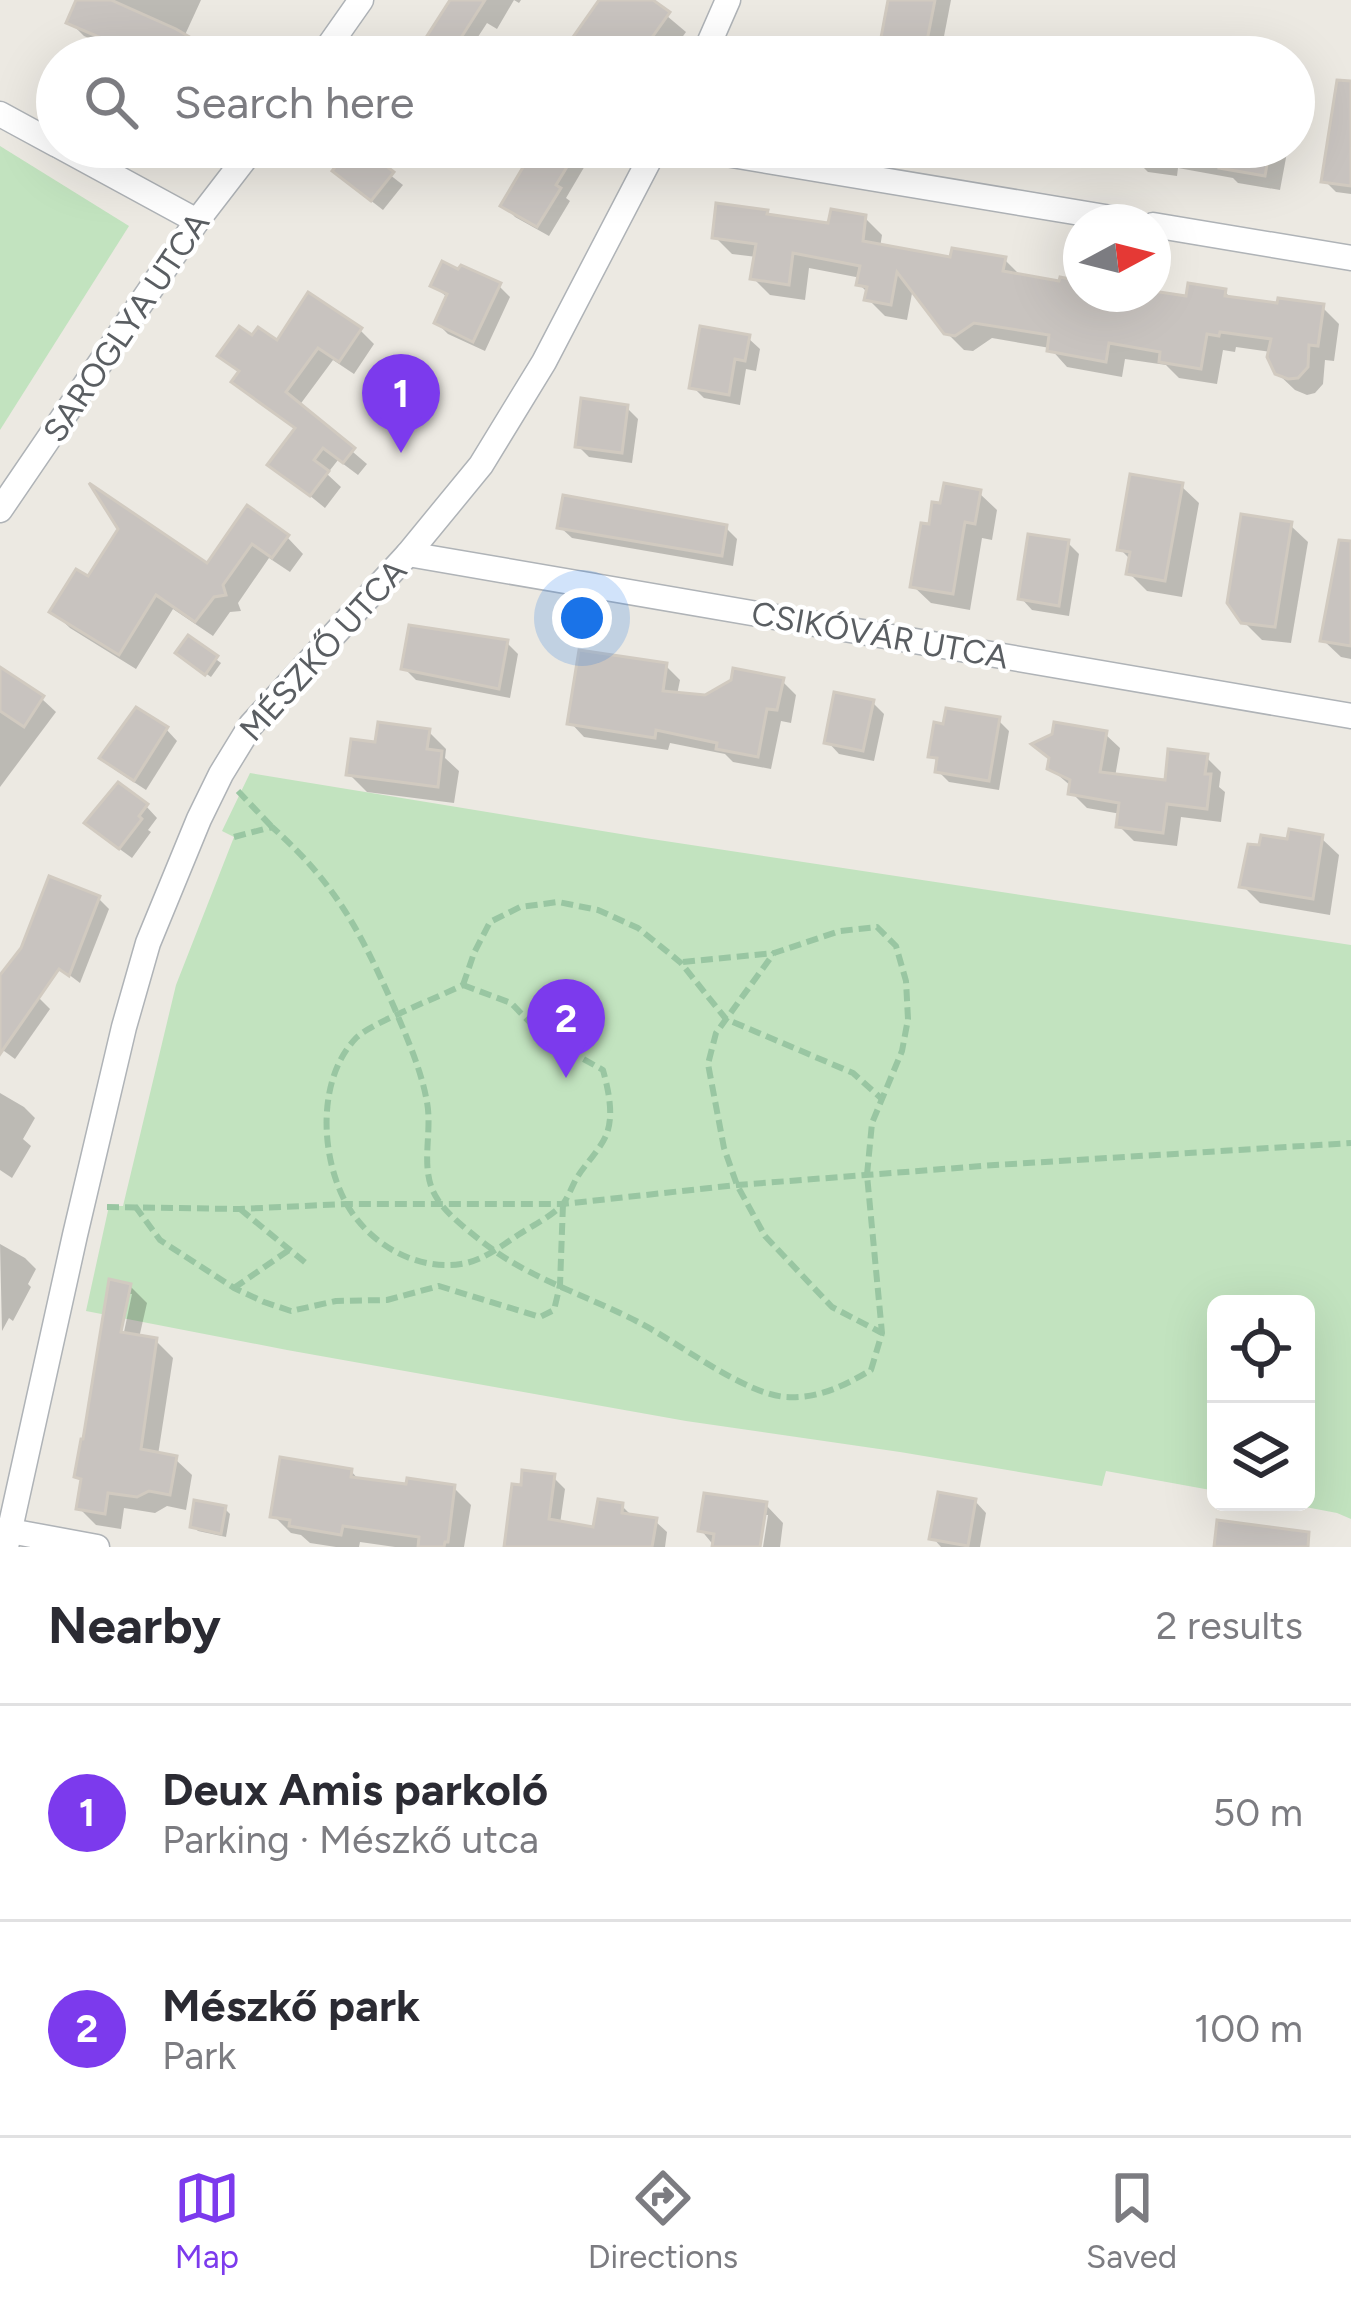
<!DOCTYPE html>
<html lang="en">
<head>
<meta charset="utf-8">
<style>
  :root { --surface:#fff; --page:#f2f2f3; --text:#2b2b33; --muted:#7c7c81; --line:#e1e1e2; --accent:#7c3aed }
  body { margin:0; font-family:Figtree,sans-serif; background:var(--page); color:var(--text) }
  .controls { position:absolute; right:36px; bottom:36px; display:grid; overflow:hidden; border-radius:18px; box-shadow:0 12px 48px #0002 }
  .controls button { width:108px; height:108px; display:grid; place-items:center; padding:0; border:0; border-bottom:3px solid var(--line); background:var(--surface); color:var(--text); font:60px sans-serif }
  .compass { position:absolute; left:1063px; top:204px; width:108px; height:108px; border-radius:50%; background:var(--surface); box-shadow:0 12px 48px #0002; rotate:83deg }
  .you { position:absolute; left:582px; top:618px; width:42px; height:42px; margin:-30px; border:9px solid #fff; border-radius:50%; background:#1a73e8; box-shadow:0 0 0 18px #1a73e833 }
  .badge { display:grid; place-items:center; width:78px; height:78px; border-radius:50%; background:var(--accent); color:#fff; font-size:39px; font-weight:700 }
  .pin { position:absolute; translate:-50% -99px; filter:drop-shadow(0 3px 6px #0008) }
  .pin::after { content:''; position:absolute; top:63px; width:42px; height:36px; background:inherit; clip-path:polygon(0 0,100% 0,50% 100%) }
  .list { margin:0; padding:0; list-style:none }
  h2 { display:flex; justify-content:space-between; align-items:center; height:156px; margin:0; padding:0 48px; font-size:51px }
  h2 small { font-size:39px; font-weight:400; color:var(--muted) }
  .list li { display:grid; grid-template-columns:78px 1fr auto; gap:36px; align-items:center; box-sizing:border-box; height:216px; padding:0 48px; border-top:3px solid var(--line) }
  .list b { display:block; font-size:45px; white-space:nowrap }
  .list p { margin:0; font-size:39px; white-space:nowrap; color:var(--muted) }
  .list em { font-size:39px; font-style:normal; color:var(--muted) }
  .icon { flex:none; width:66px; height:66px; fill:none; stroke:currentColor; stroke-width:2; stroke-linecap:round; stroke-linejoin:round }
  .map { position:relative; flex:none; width:1351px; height:1547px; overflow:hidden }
  .search { position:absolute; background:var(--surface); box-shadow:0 12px 48px #0002; left:36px; right:36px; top:36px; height:132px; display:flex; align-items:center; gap:30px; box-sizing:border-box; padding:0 42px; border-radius:66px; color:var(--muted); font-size:45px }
  .sheet { height:588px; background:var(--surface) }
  nav { display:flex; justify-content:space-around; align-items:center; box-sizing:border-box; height:168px; border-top:3px solid var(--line); background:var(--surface); font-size:33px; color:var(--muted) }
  nav a { display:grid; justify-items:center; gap:6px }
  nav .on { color:var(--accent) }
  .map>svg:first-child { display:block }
  .green { fill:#c2e3bf }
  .shadow { fill:#0003; fill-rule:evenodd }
  .building { fill:#c8c3bf; stroke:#d1cac0; stroke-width:3 }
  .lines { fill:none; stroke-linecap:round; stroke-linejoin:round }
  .street-casing { stroke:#afb3b7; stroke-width:27 }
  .path { stroke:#99c6a2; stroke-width:6; stroke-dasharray:12 6; stroke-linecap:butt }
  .street { stroke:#fff; stroke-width:24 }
  .labels { text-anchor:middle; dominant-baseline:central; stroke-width:9; stroke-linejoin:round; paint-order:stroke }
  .street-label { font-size:33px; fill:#5a5e62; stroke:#fff }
</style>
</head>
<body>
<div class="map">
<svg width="1351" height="1547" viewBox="0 0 1351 1547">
  <rect width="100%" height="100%" fill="#ece9e2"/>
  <g class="green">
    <polygon points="0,146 129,226 0,430"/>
    <polygon points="250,773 645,838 1351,945 1351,1519 1337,1513 1279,1502 1306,1502 1306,1304 1216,1304 1216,1491 1106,1471 1102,1486 900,1452 686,1421 287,1350 86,1311 109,1206 123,1206 176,985 234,837 222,831"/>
  </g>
  <g class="shadow">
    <polygon points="80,0 201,0 184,37 218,57 132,57 84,36 70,22"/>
    <polygon points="451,0 521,0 519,3 514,0 497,29 487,23 465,57 452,57 429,39"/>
    <polygon points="603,0 648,0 686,32 668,57 568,57"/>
    <polygon points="890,0 951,0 940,57 880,57"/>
    <polygon points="1351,102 1351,194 1336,192 1325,181"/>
    <polygon points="354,147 403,185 383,210 347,182"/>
    <polygon points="533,147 596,147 566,198 570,201 549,236 515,217 504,205 535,153 531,149"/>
    <polygon points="987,147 1288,147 1280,190 1238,183 1233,178 1178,168 1177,176 1148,172 1136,160 1074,153 1073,164 992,151"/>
    <polygon points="771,218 830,226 865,218 882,235 880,248 952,261 1005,260 1023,278 1081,284 1081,294 1153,294 1188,300 1225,292 1233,300 1322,307 1339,324 1334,361 1325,360 1323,384 1315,393 1307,395 1295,390 1277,373 1271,352 1236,347 1235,352 1223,350 1217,384 1179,378 1166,365 1125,359 1122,377 1067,367 1050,348 992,338 973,351 964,350 946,332 913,288 907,320 885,316 868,299 869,294 859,284 861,278 809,268 805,300 770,295 753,278 757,257 732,254 715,237"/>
    <polygon points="434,286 499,286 510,297 485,351 448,334 437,323 448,298"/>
    <polygon points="360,330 374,344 354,374 333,360 299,406 367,464 358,475 338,460 327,474 341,487 325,508 271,464 297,430 249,395 235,382 241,373 221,355"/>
    <polygon points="748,338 760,349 756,371 746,369 740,405 704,398 693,387"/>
    <polygon points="627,408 638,419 632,463 589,457 578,446"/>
    <polygon points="1181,486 1199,503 1182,597 1147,591 1129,573 1131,560 1120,549"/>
    <polygon points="979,493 997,510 992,540 982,538 970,610 931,603 913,586"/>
    <polygon points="247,510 287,537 303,554 290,572 269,558 238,603 241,611 230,612 213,636 173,609 136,669 70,628 53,612 89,580 208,567"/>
    <polygon points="1290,525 1308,542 1291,643 1262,640 1243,621"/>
    <polygon points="560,527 726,528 737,539 733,566 572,538"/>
    <polygon points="1068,543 1079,554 1069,616 1032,610 1021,598"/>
    <polygon points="1351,556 1351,659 1341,657 1323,640"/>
    <polygon points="189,639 221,663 211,677 183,658"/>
    <polygon points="507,643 518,654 510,698 416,680 404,668"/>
    <polygon points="666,666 680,680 677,695 706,698 782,681 796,695 791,723 781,721 771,769 733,762 725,754 670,743 668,750 584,737 570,722"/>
    <polygon points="0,671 42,699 56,712 0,787"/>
    <polygon points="872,702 884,714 874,761 839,754 828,742"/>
    <polygon points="998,720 1009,731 999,790 949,782 938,771 939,763 931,755"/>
    <polygon points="166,729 177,741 146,790 114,769 103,757"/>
    <polygon points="429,732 446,749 445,758 459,771 454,803 367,792 349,774 378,745"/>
    <polygon points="1105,734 1120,748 1115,777 1167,783 1206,757 1221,772 1219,787 1225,792 1221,822 1181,817 1177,846 1134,841 1119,826 1121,814 1087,808 1072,793 1072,787 1050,768"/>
    <polygon points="146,806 157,818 148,830 151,832 132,858 99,834"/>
    <polygon points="1321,838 1339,855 1330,915 1260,903 1243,886 1290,843"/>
    <polygon points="98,898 109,909 80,983 51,961"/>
    <polygon points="0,981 39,998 50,1009 15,1059 0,1048"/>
    <polygon points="0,1093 24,1107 35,1118 23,1139 31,1146 12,1178 0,1170"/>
    <polygon points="0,1244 25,1258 36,1269 28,1284 31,1287 13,1321 9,1318 2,1331"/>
    <path d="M 111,1282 L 130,1286 L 147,1303 L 139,1338 L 156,1341 L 173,1358 L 158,1455 L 175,1459 L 192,1475 L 186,1510 L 167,1506 L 155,1513 L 124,1508 L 121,1529 L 96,1525 L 79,1508 L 84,1483 L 77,1476 L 83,1442 L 85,1443 ZM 126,1294 L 132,1294 L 124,1332 L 118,1331 Z"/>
    <polygon points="351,1471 360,1481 454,1488 471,1505 464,1547 395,1547 360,1542 359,1547 336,1547 310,1543 301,1535 291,1533 273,1515"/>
    <polygon points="553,1477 565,1489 560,1524 596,1530 622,1506 633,1517 655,1521 667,1532 665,1547 507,1547"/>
    <polygon points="975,1501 986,1513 980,1547 941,1547 933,1538"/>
    <polygon points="766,1505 783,1523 780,1547 763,1547 768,1515 762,1515 757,1547 715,1547 701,1530"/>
    <polygon points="225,1509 230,1514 226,1537 198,1531 193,1526"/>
  </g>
  <g class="building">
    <polygon points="76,0 111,0 176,29 224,57 145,57 66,23"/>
    <polygon points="450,0 485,0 450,55 425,39"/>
    <polygon points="599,0 653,0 670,12 638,57 559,57"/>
    <polygon points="888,0 935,0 925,51 880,43"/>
    <polygon points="1337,80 1351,81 1351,186 1321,182"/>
    <polygon points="350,147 362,147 394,172 371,201 332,171"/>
    <polygon points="535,147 579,147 556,185 561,188 537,227 500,206"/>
    <polygon points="1224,147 1270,147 1265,176 1219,168"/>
    <polygon points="716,203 768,210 767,214 828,223 831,209 866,215 863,241 950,257 952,248 1006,257 1003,271 1059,281 1060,277 1081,281 1081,294 1153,294 1153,291 1186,296 1188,283 1226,289 1225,296 1277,303 1278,298 1324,304 1318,346 1309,345 1308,367 1298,378 1288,379 1275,374 1267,357 1271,339 1220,332 1219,336 1207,334 1201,369 1159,362 1160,352 1109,343 1106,362 1047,351 1049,335 974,323 955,336 944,334 897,272 891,305 864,300 867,287 856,285 860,266 793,253 789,285 750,279 756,244 712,238"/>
    <polygon points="442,261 458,269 461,265 501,283 473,342 434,323 447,294 430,286"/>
    <polygon points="308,292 362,328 339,362 318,348 286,392 355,448 343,463 323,448 314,460 329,471 310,496 267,465 295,428 231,382 239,371 217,356 239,326 252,335 258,327 277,340"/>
    <polygon points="700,326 750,335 745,361 735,359 729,395 689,388"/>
    <polygon points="581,398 628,405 622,453 575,447"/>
    <polygon points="1130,474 1183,483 1165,581 1126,574 1130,552 1117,550"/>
    <polygon points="89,483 207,563 247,505 289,535 272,558 252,544 223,585 226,595 214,597 195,622 156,595 119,655 49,612 76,569 88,576 118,529"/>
    <polygon points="944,483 981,490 975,524 965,522 953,594 910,587 921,523 929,524 932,502 940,503"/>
    <polygon points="563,495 727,525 722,556 557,528"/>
    <polygon points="1241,514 1292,522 1275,627 1241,623 1227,603"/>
    <polygon points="1028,534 1069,540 1059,606 1018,599"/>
    <polygon points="1339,540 1351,541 1351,646 1320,641"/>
    <polygon points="409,625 508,640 499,689 401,669"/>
    <polygon points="188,635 218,656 205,675 175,653"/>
    <polygon points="579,650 667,663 663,691 705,695 731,680 733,668 784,678 777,710 767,709 758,757 716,749 717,743 656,730 655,738 567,724"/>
    <polygon points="0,667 44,696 24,727 0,711"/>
    <polygon points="834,692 874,700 863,751 824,743"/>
    <polygon points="136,707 168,727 134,781 99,758"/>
    <polygon points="946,708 1000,717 989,781 935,772 937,758 928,757 934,722 943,724"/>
    <polygon points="378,722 430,729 427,749 442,751 438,787 346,775 351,739 375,742"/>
    <polygon points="1054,722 1107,731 1100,772 1165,780 1168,749 1208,754 1205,774 1211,774 1207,809 1167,804 1163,833 1116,827 1119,803 1068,794 1070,780 1047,769 1049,758 1031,744 1052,734"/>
    <polygon points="118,782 148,804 139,816 142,819 119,849 84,823"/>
    <polygon points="1289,829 1323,835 1313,899 1239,887 1248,844 1259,845 1261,835 1287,839"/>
    <polygon points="49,876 100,896 69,976 59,969 0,1054 0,975 21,948"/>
    <polygon points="109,1279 131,1284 121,1332 157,1338 141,1449 177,1456 170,1495 149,1491 137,1497 108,1493 105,1514 76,1509 81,1479 74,1477 81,1439 83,1439"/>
    <polygon points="280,1457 352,1469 351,1477 406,1484 407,1478 455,1485 448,1542 445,1542 444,1547 418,1547 419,1537 343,1526 341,1535 289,1526 290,1520 270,1517"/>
    <polygon points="522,1470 555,1474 549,1519 593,1527 598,1499 623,1503 622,1513 657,1518 652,1547 504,1547 512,1484 521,1485"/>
    <polygon points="938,1492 976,1499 968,1546 929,1539"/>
    <polygon points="704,1493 767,1502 760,1547 712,1547 714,1534 698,1531"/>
    <polygon points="194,1500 226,1506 221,1534 190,1527"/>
    <polygon points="1217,1520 1309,1532 1308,1547 1214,1547"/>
  </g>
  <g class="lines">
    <defs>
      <g id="street">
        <polyline points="321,57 361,0"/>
        <polyline points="703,57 728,0"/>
        <polyline points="0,114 57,145"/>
        <polyline points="61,147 197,221"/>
        <polyline points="684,147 1135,222"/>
        <polyline points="1153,225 1351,258"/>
        <polyline points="0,510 197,221 254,147"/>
        <polyline points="408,554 1351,716"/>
        <polyline points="10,1531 97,1547"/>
        <polyline points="6,1547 75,1235 124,1027 148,943 199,819 221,774 251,725 408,554 481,465 544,362 656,147"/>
      </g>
    </defs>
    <use href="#street" class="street-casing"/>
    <g class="path">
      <polyline points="238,791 272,827"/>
      <path d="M 234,837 L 272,827 C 336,884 360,931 394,1007 C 407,1038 421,1069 427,1102 C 433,1135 418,1171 438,1200 C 448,1216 477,1238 492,1249 C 532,1279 595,1299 640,1323 C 679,1343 744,1394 786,1397 C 818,1399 844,1386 871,1370 L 882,1333 L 867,1175 L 872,1123 L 902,1051 L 908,1019 L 906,981 L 896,946 L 877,927 L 840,931 L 774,953 L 716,1033 L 708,1064 L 724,1148 L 737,1185 L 765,1236 L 832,1307 L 882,1333"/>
      <polyline points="683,962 774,953"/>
      <path d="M 463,985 L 511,1003 L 544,1037 L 603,1070 C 608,1089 614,1113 607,1133 C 601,1149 585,1164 576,1179 C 572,1187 568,1197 563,1204 C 552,1216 532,1226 518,1235 C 500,1247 482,1261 461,1264 C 415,1271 368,1243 346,1203 C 320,1155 317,1079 356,1038 C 371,1023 439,997 463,985 Z"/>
      <polyline points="463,985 474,953 490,922 520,907 558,902 598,910 638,928 669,953 681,963 726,1019 853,1073 882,1099"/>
      <polyline points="135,1206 160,1240 234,1288 264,1302 291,1311 336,1301 387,1300 439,1286 540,1317 554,1310 560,1285 563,1204"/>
      <polyline points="107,1207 239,1209 346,1204 563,1204 737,1185 995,1165 1351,1143"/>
      <polyline points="240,1209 307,1264"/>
      <polyline points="234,1288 289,1250"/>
    </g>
    <use href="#street" class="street"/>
  </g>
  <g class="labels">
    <g class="street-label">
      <text transform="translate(126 327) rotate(-56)">SAROGLYA UTCA</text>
      <text transform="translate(880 635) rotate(10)">CSIKÓVÁR UTCA</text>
      <text transform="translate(323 650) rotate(-48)">MÉSZKŐ UTCA</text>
    </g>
  </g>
</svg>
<div class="controls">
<button><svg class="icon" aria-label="locate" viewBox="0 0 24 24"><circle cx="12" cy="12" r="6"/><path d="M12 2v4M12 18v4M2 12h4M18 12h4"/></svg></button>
<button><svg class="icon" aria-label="layers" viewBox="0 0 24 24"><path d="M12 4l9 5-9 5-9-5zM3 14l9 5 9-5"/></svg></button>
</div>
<svg class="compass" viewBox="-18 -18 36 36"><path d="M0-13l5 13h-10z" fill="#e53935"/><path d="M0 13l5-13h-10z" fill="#7c7c81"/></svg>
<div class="you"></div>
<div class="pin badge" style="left:401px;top:453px">1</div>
<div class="pin badge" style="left:566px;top:1078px">2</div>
<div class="search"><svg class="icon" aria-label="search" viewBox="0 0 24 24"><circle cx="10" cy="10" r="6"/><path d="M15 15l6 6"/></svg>Search here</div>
</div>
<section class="sheet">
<h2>Nearby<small>2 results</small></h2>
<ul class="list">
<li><span class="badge">1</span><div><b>Deux Amis parkoló</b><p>Parking · Mészkő utca</p></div><em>50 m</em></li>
<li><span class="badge">2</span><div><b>Mészkő park</b><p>Park</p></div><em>100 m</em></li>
</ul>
</section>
<nav>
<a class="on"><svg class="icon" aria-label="map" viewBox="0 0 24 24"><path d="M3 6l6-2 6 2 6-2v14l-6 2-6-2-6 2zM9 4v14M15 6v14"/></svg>Map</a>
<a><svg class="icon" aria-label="directions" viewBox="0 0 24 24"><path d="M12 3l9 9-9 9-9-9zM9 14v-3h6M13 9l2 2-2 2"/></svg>Directions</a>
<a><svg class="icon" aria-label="saved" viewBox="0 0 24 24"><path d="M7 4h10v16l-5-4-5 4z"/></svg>Saved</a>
</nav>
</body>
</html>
